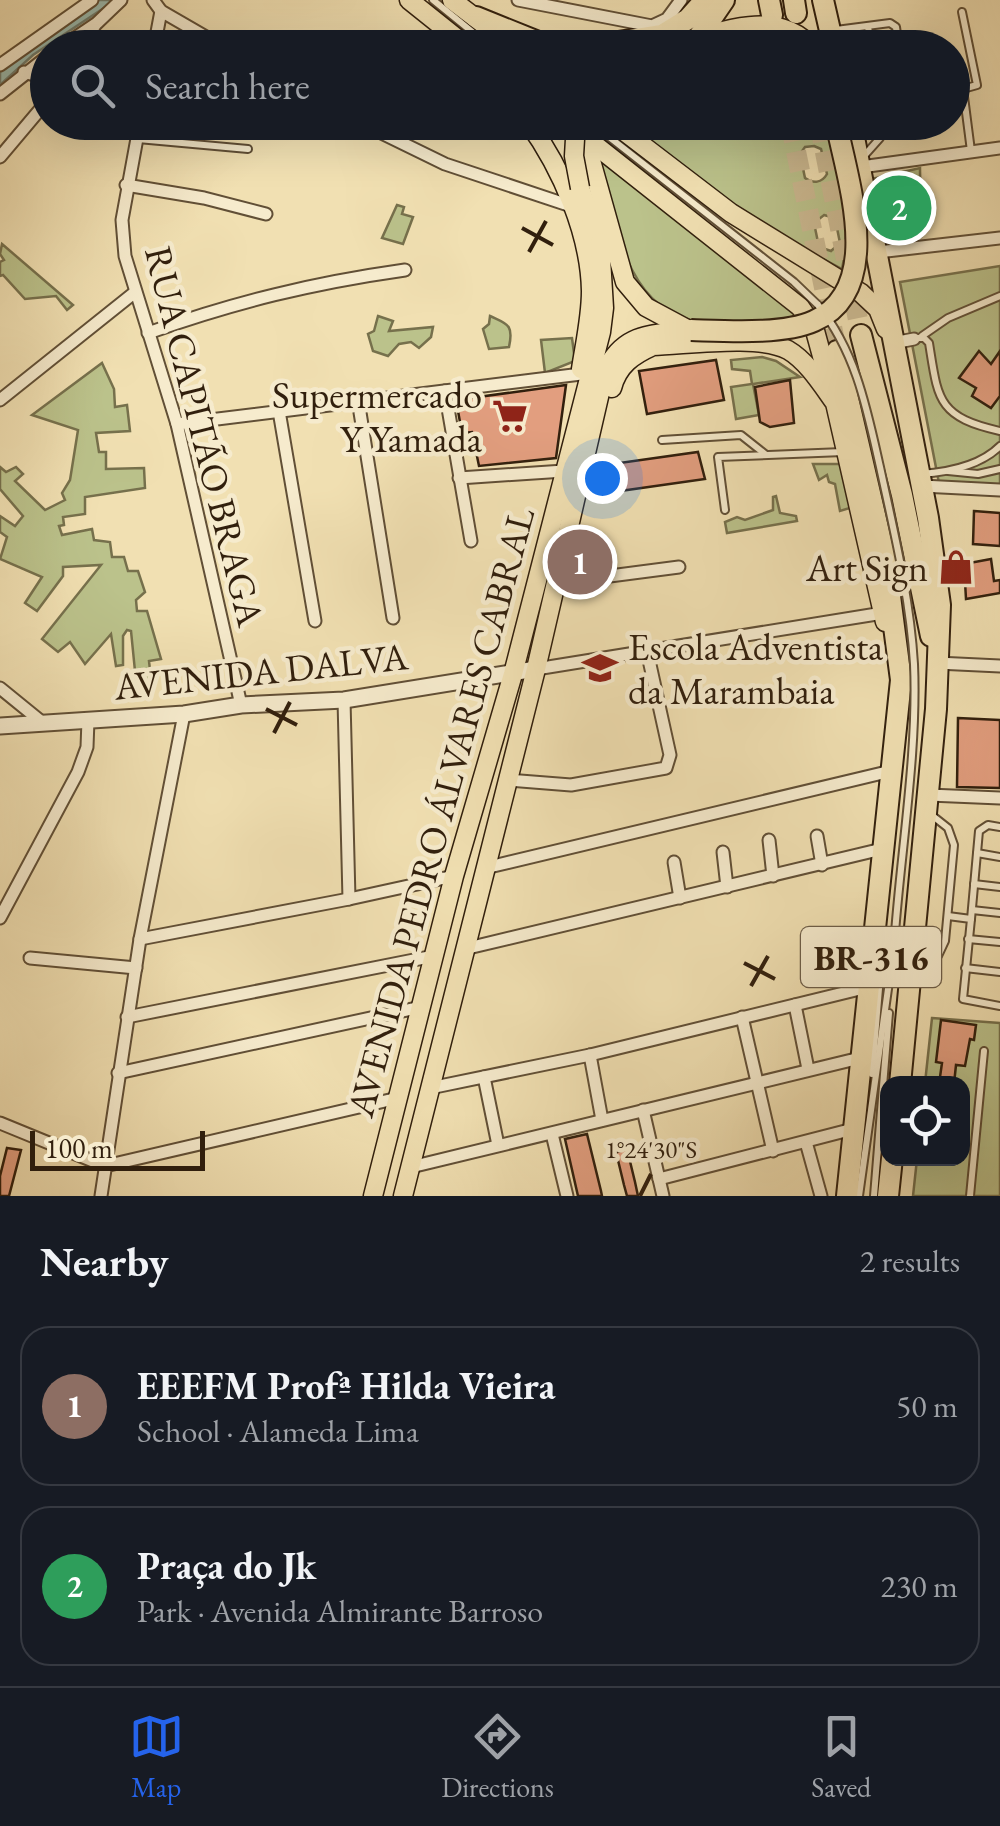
<!DOCTYPE html>
<html lang="en">
<head>
<meta charset="utf-8">
<style>
  :root { --surface:#171b24; --page:#20242c; --text:#f1f3f6; --muted:#9ea1a6; --line:#363941; --accent:#2563eb }
  body { margin:0; font-family:"EB Garamond",serif; background:var(--page); color:var(--text) }
  .controls { position:absolute; right:30px; bottom:30px; display:grid; overflow:hidden; border-radius:20px; box-shadow:0 10px 40px #0002 }
  .controls button { width:90px; height:90px; display:grid; place-items:center; padding:0; border:0; border-bottom:2px solid var(--line); background:var(--surface); color:var(--text); font:50px sans-serif }
  .scale { position:absolute; left:30px; bottom:25px; width:175px; box-sizing:border-box; padding-left:10px; border:5px solid #311f0d; border-top:0; font-size:28px; line-height:35px; white-space:nowrap; color:#311f0d; -webkit-text-stroke:8px #f6ebcd; paint-order:stroke }
  .you { position:absolute; left:602px; top:478px; width:35px; height:35px; margin:-25px; border:8px solid #fff; border-radius:50%; background:#1a73e8; box-shadow:0 0 0 15px #1a73e833 }
  .badge { display:grid; place-items:center; width:65px; height:65px; border-radius:50%; background:var(--accent); color:#fff; font-size:32px; font-weight:700 }
  .pin { position:absolute; translate:-50% -50%; border:5px solid #fff; box-shadow:0 2px 10px #0006 }
  .list { margin:0; padding:0; list-style:none }
  h2 { display:flex; justify-content:space-between; align-items:center; height:130px; margin:0; padding:0 40px; font-size:42px }
  h2 small { font-size:32px; font-weight:400; color:var(--muted) }
  .list li { display:grid; grid-template-columns:65px 1fr auto; gap:30px; align-items:center; box-sizing:border-box; height:160px; margin:0 20px 20px; padding:0 20px; border:2px solid var(--line); border-radius:30px }
  .list b { display:block; font-size:38px; white-space:nowrap }
  .list p { margin:0; font-size:32px; white-space:nowrap; color:var(--muted) }
  .list em { font-size:32px; font-style:normal; color:var(--muted) }
  .icon { flex:none; width:55px; height:55px; fill:none; stroke:currentColor; stroke-width:2; stroke-linecap:round; stroke-linejoin:round }
  .map { position:relative; flex:none; width:1000px; height:1196px; overflow:hidden }
  .search { position:absolute; background:var(--surface); box-shadow:0 10px 40px #0002; left:30px; right:30px; top:30px; height:110px; display:flex; align-items:center; gap:25px; box-sizing:border-box; padding:0 35px; border-radius:55px; color:var(--muted); font-size:38px }
  .sheet { height:490px; background:var(--surface) }
  nav { display:flex; justify-content:space-around; align-items:center; box-sizing:border-box; height:140px; border-top:2px solid var(--line); background:var(--surface); font-size:28px; color:var(--muted) }
  nav a { display:grid; justify-items:center; gap:5px }
  nav .on { color:var(--accent) }
  .map>svg:first-child { display:block }
  .green { fill:#bbc28b; stroke:#76704c; stroke-width:2.5; fill-rule:evenodd }
  .water { fill:#9bbdb1; stroke:#717e6f; stroke-width:2.5 }
  .building { fill:#e29e7f; stroke:#311f0d; stroke-width:2.5 }
  .lines { fill:none; stroke-linecap:round; stroke-linejoin:round }
  .trunk-tunnel { stroke:#cbb991; stroke-width:20; stroke-dasharray:20 10; stroke-linecap:butt }
  .service-casing { stroke:#614f36; stroke-width:10 }
  .minor-casing { stroke:#614f36; stroke-width:15 }
  .tertiary-casing { stroke:#614f36; stroke-width:19 }
  .primary-casing { stroke:#311f0d; stroke-width:21 }
  .trunk-casing { stroke:#311f0d; stroke-width:24 }
  .service { stroke:#f6ebcd; stroke-width:6 }
  .minor { stroke:#f6ebcd; stroke-width:11 }
  .tertiary { stroke:#f6ebcd; stroke-width:15 }
  .primary { stroke:#f1e0b2; stroke-width:18 }
  .trunk { stroke:#f1e0b2; stroke-width:20 }
  .service-bridge-casing { stroke:#614f36; stroke-width:10; stroke-linecap:butt }
  .primary-bridge-casing { stroke:#311f0d; stroke-width:21; stroke-linecap:butt }
  .trunk-bridge-casing { stroke:#311f0d; stroke-width:24; stroke-linecap:butt }
  .service-bridge { stroke:#f6ebcd; stroke-width:6 }
  .primary-bridge { stroke:#f1e0b2; stroke-width:18 }
  .trunk-bridge { stroke:#f1e0b2; stroke-width:20 }
  .ticks { fill:none; stroke:#311f0d; stroke-width:4 }
  .labels { text-anchor:middle; dominant-baseline:central; stroke-width:9; stroke-linejoin:round; paint-order:stroke }
  .shield { fill:#f6ebcd; stroke:#6c5c47; stroke-width:2.5 }
  .shield-label { font-size:35px; font-weight:bold; fill:#311f0d }
  .poi-label { font-size:38px; fill:#311f0d; stroke:#f6ebcd; text-anchor:end }
  .street-label { font-size:38px; fill:#311f0d; stroke:#f6ebcd }
  .ticks-label { font-size:25px; text-anchor:middle; fill:#311f0d; stroke:#f6ebcd; stroke-width:9; stroke-linejoin:round; paint-order:stroke }
</style>
</head>
<body>
<div class="map">
<svg width="1000" height="1196" viewBox="0 0 1000 1196">
  <rect width="100%" height="100%" fill="#f1e0b2"/>
  <filter id="stains"><feTurbulence type="fractalNoise" baseFrequency=".002" numOctaves="4"/><feColorMatrix values="0 0 0 0 .2 0 0 0 0 .09 0 0 0 0 .02 0 0 0 .5 -.17"/></filter>
  <radialGradient id="worn" r=".72"><stop offset=".6" stop-color="#630" stop-opacity="0"/><stop offset="1" stop-color="#630" stop-opacity=".3"/></radialGradient>
  <g class="green">
    <path d="M 624,123 L 830,123 C 839,173 853,218 842,269 L 761,226 ZM 814,146 L 821,149 L 827,174 C 822,183 813,184 805,178 L 800,154 L 805,147 ZM 824,215 L 835,218 L 840,243 L 831,251 L 819,247 L 814,223 Z"/>
    <path d="M 598,156 L 795,313 L 797,320 C 765,321 726,327 695,321 C 622,307 614,213 598,156 Z"/>
    <polygon points="920,168 921,237 884,244 872,179"/>
    <polygon points="397,205 404,207 402,214 413,217 403,244 382,238"/>
    <polygon points="2,244 73,305 67,310 56,296 25,299 3,275 0,276 0,262 4,260 0,254"/>
    <polygon points="1000,266 1000,486 939,483 900,282"/>
    <polygon points="378,316 393,321 389,331 433,327 431,337 419,348 411,342 399,344 388,356 373,351 368,334 374,331"/>
    <path d="M 490,316 C 507,324 514,324 509,347 L 489,349 L 483,329 L 489,324 Z"/>
    <polygon points="572,338 575,361 545,373 541,340"/>
    <polygon points="762,357 776,361 800,377 753,384 759,415 736,419 731,387 752,384 750,371 732,369 731,360"/>
    <polygon points="102,363 114,389 115,407 127,405 130,431 96,433 99,452 106,452 106,469 144,468 145,488 85,497 85,514 63,517 64,525 59,526 62,535 92,529 94,540 110,542 112,557 124,557 128,571 138,571 145,592 136,600 137,611 147,611 161,659 149,661 151,679 136,681 131,631 127,630 123,636 123,665 116,666 111,634 85,664 70,642 58,652 42,639 101,565 63,567 63,576 37,611 25,603 42,577 0,559 7,537 0,532 0,516 15,526 23,516 0,489 0,467 6,472 16,467 23,474 15,481 45,510 65,500 62,493 70,480 78,430 32,415"/>
    <polygon points="813,464 842,464 853,507 840,511 835,484 829,482 827,475 819,480"/>
    <polygon points="776,496 780,513 796,516 797,521 727,533 725,522 737,517 745,520 773,510 773,497"/>
    <polygon points="932,1018 1000,1023 1000,1196 913,1196 917,1159 962,1158 962,1084 925,1083"/>
  </g>
  <polygon class="water" points="97,0 116,0 33,55 0,85 0,72"/>
  <g class="building">
    <polygon points="979,351 991,364 1000,351 1000,396 991,408 972,396 976,388 959,378"/>
    <polygon points="716,360 724,400 647,414 639,371"/>
    <polygon points="790,380 794,423 770,427 760,422 755,387"/>
    <polygon points="566,385 556,458 479,466 472,432 462,433 456,400"/>
    <polygon points="698,452 705,479 599,494 598,466"/>
    <polygon points="974,511 1000,513 1000,546 973,544"/>
    <polygon points="991,559 994,581 1000,580 1000,593 966,599 964,564"/>
    <polygon points="958,718 1000,720 1000,788 957,787"/>
    <polygon points="941,1020 976,1025 974,1040 970,1039 965,1066 956,1065 954,1084 939,1084 942,1063 936,1062"/>
    <polygon points="587,1134 601,1191 602,1196 578,1196 565,1139"/>
    <polygon points="7,1148 21,1150 9,1196 0,1196 0,1176"/>
    <polygon points="627,1149 635,1182 638,1196 627,1196 624,1185 616,1152"/>
  </g>
  <g class="lines">
    <g class="trunk-tunnel">
      <polyline points="790,122 837,351"/>
      <polyline points="819,122 861,335"/>
    </g>
    <defs>
      <g id="service">
        <polyline points="433,0 492,48"/>
        <polyline points="962,12 977,85 963,89 971,151"/>
        <polyline points="868,27 872,48"/>
        <polyline points="836,30 890,23 896,27 899,48"/>
        <polyline points="590,122 794,282 818,305"/>
        <polyline points="138,139 248,149"/>
        <polyline points="864,156 880,138 880,122"/>
        <polyline points="922,336 948,318 1000,296"/>
        <path d="M 915,338 L 924,338 L 929,343 C 938,399 937,417 1000,431"/>
        <polyline points="662,440 741,435 765,454"/>
        <polyline points="948,471 978,474 1000,469"/>
        <path d="M 921,474 C 948,472 981,465 1000,446"/>
        <polyline points="725,510 718,457 843,452"/>
        <polyline points="977,853 1000,857"/>
        <polyline points="974,884 1000,887"/>
        <polyline points="972,910 1000,913"/>
        <polyline points="948,916 971,919 963,999 1000,1006"/>
        <polyline points="971,919 979,831 988,825 1000,827"/>
        <polyline points="968,939 1000,942"/>
        <polyline points="965,968 1000,972"/>
        <polyline points="915,970 938,956 945,941 954,845 948,828 929,813"/>
        <polyline points="872,1074 880,976"/>
        <polyline points="859,1196 894,946"/>
        <polyline points="874,1196 889,1013"/>
        <polyline points="970,1196 984,1051"/>
      </g>
      <g id="minor">
        <polyline points="153,0 161,11 225,48"/>
        <polyline points="518,0 652,26 667,19 681,0"/>
        <polyline points="60,48 97,23 121,0"/>
        <polyline points="82,48 95,25"/>
        <polyline points="154,48 161,11"/>
        <polyline points="0,65 92,0"/>
        <polyline points="24,72 48,79"/>
        <polyline points="0,94 48,56"/>
        <polyline points="140,122 122,220 125,256 177,424 241,705"/>
        <polyline points="359,122 445,164 571,206"/>
        <polyline points="0,157 48,100"/>
        <polyline points="861,167 1000,148"/>
        <polyline points="126,185 204,198 266,214"/>
        <polyline points="878,252 1000,238"/>
        <path d="M 148,333 C 235,302 313,283 405,270"/>
        <polyline points="893,343 914,339"/>
        <polyline points="445,391 471,541"/>
        <polyline points="0,400 134,293"/>
        <polyline points="358,400 393,618"/>
        <polyline points="279,411 315,621"/>
        <polyline points="177,424 581,374"/>
        <polyline points="459,478 564,471"/>
        <polyline points="922,486 1000,490"/>
        <polyline points="556,583 679,567"/>
        <polyline points="937,663 1000,666"/>
        <polyline points="536,669 883,613"/>
        <polyline points="0,688 43,723"/>
        <polyline points="344,700 349,899"/>
        <polyline points="507,780 571,785 666,768 670,755 647,651"/>
        <polyline points="929,795 1000,798"/>
        <polyline points="817,836 822,865"/>
        <polyline points="769,840 773,876"/>
        <polyline points="723,852 727,887"/>
        <polyline points="674,862 680,898"/>
        <polyline points="485,868 891,771"/>
        <polyline points="0,918 78,772 87,747 88,720"/>
        <polyline points="140,939 349,899 454,876"/>
        <polyline points="464,949 882,849"/>
        <polyline points="30,958 136,968"/>
        <polyline points="795,1005 808,1069"/>
        <polyline points="127,1017 434,956"/>
        <polyline points="742,1017 773,1151"/>
        <polyline points="590,1055 602,1120"/>
        <polyline points="118,1073 421,1007"/>
        <polyline points="484,1077 498,1145"/>
        <polyline points="430,1088 590,1055 868,987"/>
        <polyline points="643,1110 663,1196"/>
        <polyline points="0,1123 105,1166 398,1098"/>
        <polyline points="552,1134 567,1196"/>
        <polyline points="806,1142 821,1196"/>
        <polyline points="411,1167 860,1058"/>
        <polyline points="659,1179 853,1129"/>
        <polyline points="101,1196 140,939 184,714"/>
      </g>
      <polyline id="tertiary" points="0,726 184,714 241,705 344,700 536,669"/>
      <g id="primary">
        <polyline points="409,0 469,48"/>
        <polyline points="452,0 515,48"/>
        <path d="M 671,48 C 713,33 778,6 812,48"/>
        <polyline points="726,48 749,44 773,48"/>
        <path d="M 528,122 C 562,169 590,234 591,291 C 591,317 585,343 581,369"/>
        <polyline points="566,122 800,307 814,327 832,393"/>
        <polyline points="612,122 731,213 861,293 878,309 886,329"/>
        <polyline points="585,139 625,282 646,307 687,329"/>
        <polyline points="580,188 604,253"/>
        <path d="M 612,388 C 618,365 633,355 653,346 C 688,345 758,334 788,350 C 807,361 822,385 835,403 L 885,622"/>
        <polyline points="373,1196 454,876 513,674 601,332 604,308 600,242"/>
        <path d="M 403,1196 L 536,669 L 605,371 C 625,332 648,336 688,330"/>
      </g>
      <g id="trunk">
        <polyline points="769,0 772,15"/>
        <polyline points="794,0 796,13"/>
        <polyline points="823,0 834,48"/>
        <polyline points="476,17 543,44 593,46 662,35 688,19 705,0"/>
        <polyline points="698,38 724,0"/>
        <polyline points="851,122 928,518 940,605 936,709 900,1084"/>
        <polyline points="861,335 902,495 931,636"/>
        <polyline points="837,351 885,558 901,680 847,1196"/>
        <polyline points="888,1196 892,1158"/>
      </g>
    </defs>
    <use href="#service" class="service-casing"/>
    <use href="#minor" class="minor-casing"/>
    <use href="#tertiary" class="tertiary-casing"/>
    <use href="#primary" class="primary-casing"/>
    <use href="#trunk" class="trunk-casing"/>
    <use href="#service" class="service"/>
    <use href="#minor" class="minor"/>
    <use href="#tertiary" class="tertiary"/>
    <use href="#primary" class="primary"/>
    <use href="#trunk" class="trunk"/>
    <defs>
      <path id="service-bridge" d="M 818,305 C 856,352 867,409 880,467 C 894,532 910,597 914,664 C 918,753 900,856 894,946"/>
      <polyline id="primary-bridge" points="576,122 574,156 580,188"/>
      <path id="trunk-bridge" d="M 691,330 C 725,331 783,335 814,321 C 886,289 847,179 836,122"/>
    </defs>
    <use href="#service-bridge" class="service-bridge-casing"/>
    <use href="#primary-bridge" class="primary-bridge-casing"/>
    <use href="#trunk-bridge" class="trunk-bridge-casing"/>
    <use href="#service-bridge" class="service-bridge"/>
    <use href="#primary-bridge" class="primary-bridge"/>
    <use href="#trunk-bridge" class="trunk-bridge"/>
  </g>
  <path class="ticks" d="M 522,228 L 553,245M 529,252 L 546,221M 266,709 L 297,725M 274,733 L 290,702M 744,963 L 775,979M 751,986 L 768,956M 640,1196 L 651,1174"/>
  <defs>
    <symbol id="supermarket-bare" viewBox="-9 -9 18 18"><path d="M-6-5.5h2.5l.6 2H6L4.5 2H-2.5L-4.4-4H-6ZM-1.5 3.2a1.3 1.3 0 1 0 .1 0ZM3 3.2a1.3 1.3 0 1 0 .1 0Z" fill="#8f2418" stroke="#f6ebcd" stroke-width="2.5" paint-order="stroke"/></symbol>
    <symbol id="shop-bare" viewBox="-9 -9 18 18"><path d="M-5-2.5h2.3a2.7 3.5 0 0 1 5.4 0H5L5.5 6h-11ZM-1.5-2.5h3a1.5 2.3 0 0 0-3 0Z" fill="#8f2418" stroke="#f6ebcd" stroke-width="2.5" paint-order="stroke"/></symbol>
    <symbol id="school-bare" viewBox="-9 -9 18 18"><path d="M0-5L7-2L0 1L-7-2ZM-4 1L0 2.5L4 1V4Q0 6-4 4Z" fill="#8f2418" stroke="#f6ebcd" stroke-width="2.5" paint-order="stroke"/></symbol>
  </defs>
  <g fill-rule="evenodd">
    <use href="#supermarket-bare" x="485" y="391" width="50" height="50"/>
    <use href="#shop-bare" x="931" y="542" width="50" height="50"/>
    <use href="#school-bare" x="575" y="643" width="50" height="50"/>
  </g>
  <g class="labels">
    <rect class="shield" x="801" y="927" width="140" height="60" rx="8"/>
    <g class="shield-label">
      <text x="871" y="957">BR-316</text>
    </g>
    <g class="poi-label">
      <text x="482" y="394">Supermercado<tspan x="482" dy="44">Y Yamada</tspan></text>
      <text x="928" y="567">Art Sign</text>
      <text x="628" y="646" text-anchor="start">Escola Adventista<tspan x="628" dy="44">da Marambaia</tspan></text>
    </g>
    <g class="street-label">
      <text transform="translate(205 436) rotate(76)">RUA CAPITÃO BRAGA</text>
      <text transform="translate(261 671) rotate(-6)">AVENIDA DALVA</text>
      <text transform="translate(440 812) rotate(-75)">AVENIDA PEDRO ÁLVARES CABRAL</text>
    </g>
  </g>
  <g class="ticks-label">
    <text x="651" y="1158">1°24'30"S</text>
  </g>
  <rect width="100%" height="100%" filter="url(#stains)"/>
  <rect width="100%" height="100%" fill="url(#worn)"/>
</svg>
<div class="controls">
<button><svg class="icon" aria-label="locate" viewBox="0 0 24 24"><circle cx="12" cy="12" r="6"/><path d="M12 2v4M12 18v4M2 12h4M18 12h4"/></svg></button>
</div>
<div class="scale">100 m</div>
<div class="you"></div>
<div class="pin badge" style="left:580px;top:562px;background:#8d6e63">1</div>
<div class="pin badge" style="left:899px;top:208px;background:#2e9e5b">2</div>
<div class="search"><svg class="icon" aria-label="search" viewBox="0 0 24 24"><circle cx="10" cy="10" r="6"/><path d="M15 15l6 6"/></svg>Search here</div>
</div>
<section class="sheet">
<h2>Nearby<small>2 results</small></h2>
<ul class="list">
<li><span class="badge" style="background:#8d6e63">1</span><div><b>EEEFM Profª Hilda Vieira</b><p>School · Alameda Lima</p></div><em>50 m</em></li>
<li><span class="badge" style="background:#2e9e5b">2</span><div><b>Praça do Jk</b><p>Park · Avenida Almirante Barroso</p></div><em>230 m</em></li>
</ul>
</section>
<nav>
<a class="on"><svg class="icon" aria-label="map" viewBox="0 0 24 24"><path d="M3 6l6-2 6 2 6-2v14l-6 2-6-2-6 2zM9 4v14M15 6v14"/></svg>Map</a>
<a><svg class="icon" aria-label="directions" viewBox="0 0 24 24"><path d="M12 3l9 9-9 9-9-9zM9 14v-3h6M13 9l2 2-2 2"/></svg>Directions</a>
<a><svg class="icon" aria-label="saved" viewBox="0 0 24 24"><path d="M7 4h10v16l-5-4-5 4z"/></svg>Saved</a>
</nav>
</body>
</html>
